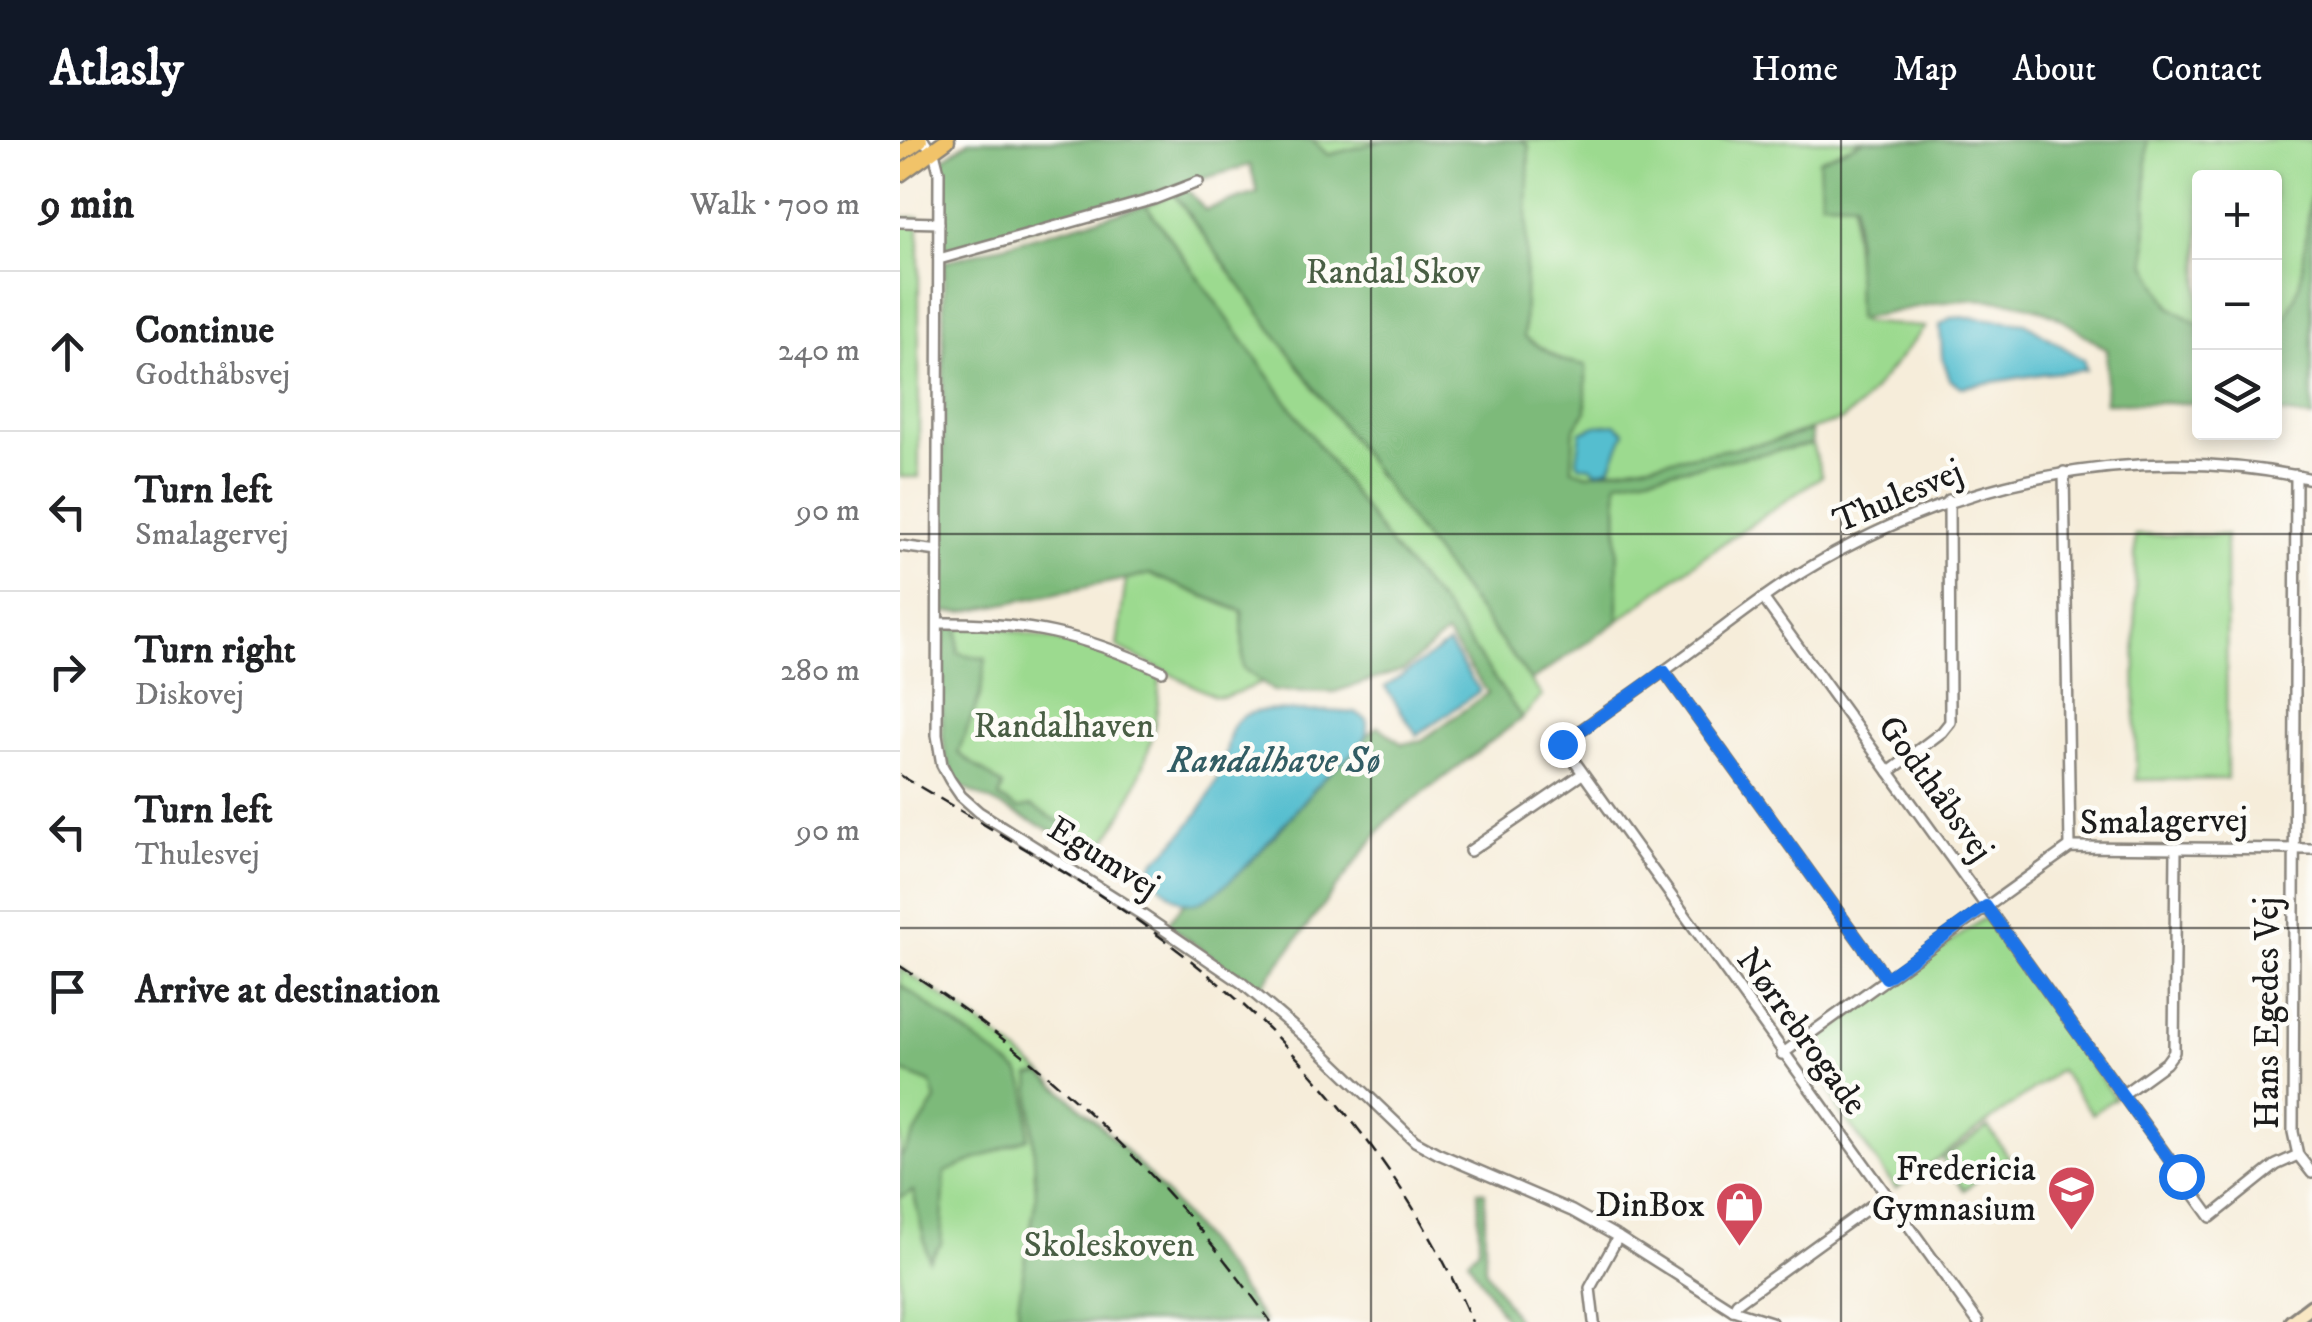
<!DOCTYPE html>
<html lang="en">
<head>
<meta charset="utf-8">
<style>
  :root { --surface:#fff; --page:#f2f2f2; --text:#202124; --muted:#757577; --line:#e0e0e0; --accent:#111827 }
  body { margin:0; font-family:"IM FELL DW Pica",serif; background:var(--page); color:var(--text) }
  .controls { position:absolute; right:30px; top:30px; display:grid; overflow:hidden; border-radius:10px; box-shadow:0 5px 15px #0003 }
  .controls button { width:90px; height:90px; display:grid; place-items:center; padding:0; border:0; border-bottom:2px solid var(--line); background:var(--surface); color:var(--text); font:50px sans-serif }
  .stop { position:absolute; width:30px; height:30px; margin:-22px; border:8px solid #1a73e8; border-radius:50%; background:#fff }
  .stop.end { background:#1a73e8; border-color:#fff; box-shadow:0 2px 10px #0008 }
  .list { margin:0; padding:0; list-style:none }
  h2 { display:flex; justify-content:space-between; align-items:center; height:130px; margin:0; padding:0 40px; font-size:42px }
  h2 small { font-size:32px; font-weight:400; color:var(--muted) }
  .list li { display:grid; grid-template-columns:65px 1fr auto; gap:30px; align-items:center; box-sizing:border-box; height:160px; padding:0 40px; border-top:2px solid var(--line) }
  .list b { display:block; font-size:38px; white-space:nowrap }
  .list p { margin:0; font-size:32px; white-space:nowrap; color:var(--muted) }
  .list em { font-size:32px; font-style:normal; color:var(--muted) }
  .icon { flex:none; width:55px; height:55px; fill:none; stroke:currentColor; stroke-width:2; stroke-linecap:round; stroke-linejoin:round }
  .map { position:relative; flex:none; width:1412px; height:1182px; overflow:hidden }
  header { display:flex; align-items:center; gap:60px; box-sizing:border-box; height:140px; padding:0 50px; background:var(--accent); color:#fff }
  header strong { font-size:48px }
  nav { display:flex; gap:55px; margin-inline-start:auto; font-size:35px }
  main { display:flex }
  aside { flex:1; background:var(--surface) }
  .map>svg:first-child { display:block }
  .green { fill:#9cda8f; stroke:#5c7b56; stroke-width:2.5 }
  .forest { fill:#7dba7a; stroke:#4c6b4b; stroke-width:2.5 }
  .water { fill:#54becf; stroke:#386d76; stroke-width:2.5 }
  .lines { fill:none; stroke-linecap:round; stroke-linejoin:round }
  .street-casing { stroke:#89847b; stroke-width:14 }
  .secondary-casing { stroke:#89847b; stroke-width:18 }
  .primary-casing { stroke:#89847b; stroke-width:19 }
  .street { stroke:#fff; stroke-width:9 }
  .secondary { stroke:#f9e7c3; stroke-width:12 }
  .primary { stroke:#f1c369; stroke-width:14 }
  .rail { stroke:#1c1c1c; stroke-width:2.5; stroke-dasharray:15 8; stroke-linecap:butt }
  .route { stroke:#1a73e8; stroke-width:12 }
  .grid { fill:none; stroke:#1c1c1c; stroke-width:2.5; stroke-opacity:0.55 }
  .labels { text-anchor:middle; dominant-baseline:central; stroke-width:9; stroke-linejoin:round; paint-order:stroke }
  .park-label { font-size:35px; fill:#495e44; stroke:#fdfcf7 }
  .street-label { font-size:35px; fill:#1c1c1c; stroke:#fdfcf7 }
  .poi-label { font-size:35px; fill:#1c1c1c; stroke:#fdfcf7; text-anchor:end }
  .water-label { font-size:38px; font-style:italic; fill:#325d64; stroke:#fdfcf7 }
</style>
</head>
<body>
<header>
<strong>Atlasly</strong>
<nav><a>Home</a><a>Map</a><a>About</a><a>Contact</a></nav>
</header>
<main>
<aside>
<h2>9 min<small>Walk · 700 m</small></h2>
<ul class="list">
<li><svg class="icon" aria-label="ahead" viewBox="0 0 24 24"><path d="M12 20V5M6 11l6-6 6 6"/></svg><div><b>Continue</b><p>Godthåbsvej</p></div><em>240 m</em></li>
<li><svg class="icon" aria-label="left" viewBox="0 0 24 24"><path d="M17 20v-9H6M10 6l-5 5 5 5"/></svg><div><b>Turn left</b><p>Smalagervej</p></div><em>90 m</em></li>
<li><svg class="icon" aria-label="right" viewBox="0 0 24 24"><path d="M7 20v-9h11M14 6l5 5-5 5"/></svg><div><b>Turn right</b><p>Diskovej</p></div><em>280 m</em></li>
<li><svg class="icon" aria-label="left" viewBox="0 0 24 24"><path d="M17 20v-9H6M10 6l-5 5 5 5"/></svg><div><b>Turn left</b><p>Thulesvej</p></div><em>90 m</em></li>
<li><svg class="icon" aria-label="arrive" viewBox="0 0 24 24"><path d="M6 21V4h12l-3 4 3 4H6"/></svg><div><b>Arrive at destination</b></div></li>
</ul>
</aside>
<div class="map">
<svg width="1412" height="1182" viewBox="0 0 1412 1182">
  <rect width="100%" height="100%" fill="#fdfcf7"/>
  <filter id="ink" filterUnits="userSpaceOnUse"><feTurbulence type="fractalNoise" baseFrequency=".01" numOctaves="2"/><feDisplacementMap in="SourceGraphic" scale="20" xChannelSelector="R" yChannelSelector="G"/><feConvolveMatrix kernelMatrix="1 2 1 2 8 2 1 2 1" color-interpolation-filters="sRGB"/></filter>
  <filter id="wash" filterUnits="userSpaceOnUse"><feTurbulence type="fractalNoise" baseFrequency=".0048" numOctaves="4" result="noise"/><feDisplacementMap in="SourceGraphic" scale="40" xChannelSelector="R" yChannelSelector="G"/><feGaussianBlur stdDeviation="2.25" result="paint"/><feColorMatrix in="noise" values="0 0 0 0 0 0 0 0 0 0 0 0 0 0 0 0 0 1.4 0 .05"/><feComposite in="paint" operator="in"/></filter>
  <g filter="url(#wash)">
    <rect width="100%" height="100%" fill="#f6edda"/>
    <g class="green">
      <polygon points="412,0 964,0 955,6 953,88 962,182 1025,187 961,265 942,280 869,302 688,334 671,329 674,290 686,272 662,220 624,198 291,74 358,53 352,31 398,29 439,12 428,15"/>
      <polygon points="1247,0 1412,0 1410,129 1398,170 1376,192 1374,38 1300,38 1299,185 1270,167 1246,123"/>
      <polygon points="274,54 516,388 642,556 622,578 547,471 493,409 246,65"/>
      <polygon points="19,77 19,337 0,337 0,78"/>
      <polygon points="912,304 922,336 803,417 718,481 717,341"/>
      <polygon points="1235,395 1326,395 1327,639 1236,640"/>
      <polygon points="250,434 342,472 343,528 363,543 324,557 314,556 217,507 226,439"/>
      <path d="M 87,485 L 201,510 L 260,537 C 258,601 237,653 203,706 L 131,666 L 118,669 L 99,657 L 103,646 L 58,613 L 80,556 L 85,519 L 58,513 L 58,486 Z"/>
      <polygon points="1082,779 1086,780 1215,958 1192,974 1160,930 996,1049 938,968 910,906"/>
      <path d="M 0,828 C 145,920 267,1041 364,1182 L 0,1182 Z"/>
      <polygon points="1088,987 1109,1017 1064,1050 1042,1019"/>
    </g>
    <g class="forest">
      <polygon points="70,0 412,0 428,15 485,0 622,0 629,6 624,197 661,220 686,225 686,272 674,290 672,329 688,334 869,302 911,291 912,304 717,341 718,481 631,541 516,388 274,54 287,49 305,70 358,53 350,25 50,112 44,108 43,19"/>
      <path d="M 964,0 L 1247,0 L 1246,123 L 1270,167 L 1299,185 L 1299,263 L 1205,263 L 1207,210 C 1187,197 1164,178 1141,170 C 1082,147 1016,167 957,180 L 955,62 L 921,61 L 919,20 Z"/>
      <path d="M 1412,47 L 1412,278 L 1375,272 L 1374,193 C 1412,147 1401,103 1412,47 Z"/>
      <path d="M 246,65 L 493,409 L 547,471 L 622,578 L 488,680 L 358,851 L 267,784 L 285,762 C 324,766 397,668 422,640 C 433,628 446,619 457,608 C 465,600 468,592 478,586 L 502,604 L 522,600 L 588,553 L 546,494 L 504,530 L 434,552 L 373,551 L 343,528 L 342,471 L 250,434 L 64,472 L 42,472 L 44,122 Z"/>
      <polygon points="58,486 58,513 86,519 80,556 58,613 103,646 99,658 118,669 131,666 203,706 198,714 58,645 45,615 42,591 42,488"/>
      <path d="M 0,844 L 119,932 C 131,951 128,976 128,998 L 45,1032 L 41,1104 L 29,1120 L 13,1051 L 0,1058 L 0,1018 L 36,960 L 31,943 L 0,931 Z"/>
      <path d="M 142,934 C 229,1004 301,1090 364,1182 L 118,1182 L 118,1163 L 136,1058 L 130,936 Z"/>
      <polygon points="578,1051 585,1052 585,1129 618,1182 607,1182 568,1120 579,1108"/>
    </g>
    <g class="water">
      <polygon points="1070,177 1125,183 1184,220 1186,230 1142,234 1062,247 1050,240 1042,216 1040,185 1050,178"/>
      <polygon points="715,284 725,292 710,328 697,332 691,326 679,325 677,320 681,292 696,286"/>
      <polygon points="548,504 580,551 517,595 485,547"/>
      <path d="M 426,571 L 456,573 L 467,579 C 467,588 468,594 463,601 C 453,616 436,626 424,638 C 400,663 324,764 291,763 C 275,763 256,743 250,730 L 254,722 C 285,694 307,667 322,628 C 329,610 326,581 348,574 C 367,567 403,573 426,571 Z"/>
    </g>
  </g>
  <g filter="url(#ink)">
    <g class="lines">
      <defs>
        <g id="street">
          <polyline points="24,0 35,16 39,32 37,595 42,625 50,640 61,656 79,672 244,776 342,843 417,907 515,1001 537,1013 672,1071 718,1097 833,1170 871,1182"/>
          <polyline points="0,82 39,83"/>
          <polyline points="39,119 254,59 298,42"/>
          <polyline points="1164,332 1170,707"/>
          <polyline points="1396,335 1393,992 1398,1015 1412,1033"/>
          <polyline points="0,406 38,411"/>
          <polyline points="863,458 1311,1077 1376,1025 1398,1015"/>
          <path d="M 38,483 C 126,482 182,494 262,531"/>
          <polyline points="764,531 986,838"/>
          <polyline points="989,632 1042,592 1050,582 1049,360"/>
          <polyline points="570,711 682,634"/>
          <polyline points="882,914 1170,707 1412,709"/>
          <polyline points="1222,955 1266,923 1274,912 1276,708"/>
          <polyline points="833,1170 837,1163 986,1055"/>
          <polyline points="694,1182 690,1148 718,1097"/>
          <path d="M 1078,1182 L 662,604 C 707,571 753,540 797,507 C 830,483 862,457 896,436 C 1050,340 1233,300 1412,339"/>
        </g>
        <polyline id="secondary" points="1391,1182 1412,1166"/>
        <g id="primary">
          <polyline points="0,14 20,0"/>
          <polyline points="0,34 47,0"/>
        </g>
      </defs>
      <use href="#street" class="street-casing"/>
      <use href="#secondary" class="secondary-casing"/>
      <use href="#primary" class="primary-casing"/>
      <use href="#street" class="street"/>
      <use href="#secondary" class="secondary"/>
      <use href="#primary" class="primary"/>
      <g class="rail">
        <path d="M 0,635 C 91,690 187,741 271,805 C 400,903 509,1032 572,1182"/>
        <path d="M 0,826 C 147,920 270,1040 371,1182"/>
      </g>
    </g>
  </g>
  <g class="lines" filter="url(#ink)">
    <polyline class="route" points="662,604 764,531 986,838 1086,766 1281,1036"/>
  </g>
  <path class="grid" d="M 471,0 L 471,1182M 941,0 L 941,1182M 0,394 L 1412,394M 0,788 L 1412,788"/>
  <defs>
    <symbol id="school-pin" viewBox="-11 -11 22 30"><path d="M0 17L-7.5 6A9.5 9.5 0 1 1 7.5 6Z" fill="#d1495b" stroke="#fdfcf7"/><path d="M0-5L7-2L0 1L-7-2ZM-4 1L0 2.5L4 1V4Q0 6-4 4Z" fill="#fff"/></symbol>
    <symbol id="shop-pin" viewBox="-11 -11 22 30"><path d="M0 17L-7.5 6A9.5 9.5 0 1 1 7.5 6Z" fill="#d1495b" stroke="#fdfcf7"/><path d="M-5-2.5h2.3a2.7 3.5 0 0 1 5.4 0H5L5.5 6h-11ZM-1.5-2.5h3a1.5 2.3 0 0 0-3 0Z" fill="#fff"/></symbol>
  </defs>
  <g fill-rule="evenodd">
    <use href="#school-pin" x="1144" y="1022" width="55" height="75"/>
    <use href="#shop-pin" x="812" y="1038" width="55" height="75"/>
  </g>
  <g class="labels">
    <g class="park-label">
      <text x="493" y="133">Randal Skov</text>
      <text x="164" y="587">Randalhaven</text>
      <text x="209" y="1106">Skoleskoven</text>
    </g>
    <g class="street-label">
      <text transform="translate(998 357) rotate(-23)">Thulesvej</text>
      <text transform="translate(1035 649) rotate(54)">Godthåbsvej</text>
      <text transform="translate(1264 682) rotate(-1)">Smalagervej</text>
      <text transform="translate(203 718) rotate(32)">Egumvej</text>
      <text transform="translate(1368 873) rotate(-90)">Hans Egedes Vej</text>
      <text transform="translate(901 892) rotate(54)">Nørrebrogade</text>
    </g>
    <g class="poi-label">
      <text x="1136" y="1030">Fredericia<tspan x="1136" dy="40">Gymnasium</tspan></text>
      <text x="805" y="1066">DinBox</text>
    </g>
    <g class="water-label">
      <text x="374" y="621">Randalhave Sø</text>
    </g>
  </g>
</svg>
<div class="controls">
<button>+</button>
<button>−</button>
<button><svg class="icon" aria-label="layers" viewBox="0 0 24 24"><path d="M12 4l9 5-9 5-9-5zM3 14l9 5 9-5"/></svg></button>
</div>
<div class="stop" style="left:1281px;top:1036px"></div>
<div class="stop end" style="left:662px;top:604px"></div>
</div>
</main>
</body>
</html>
